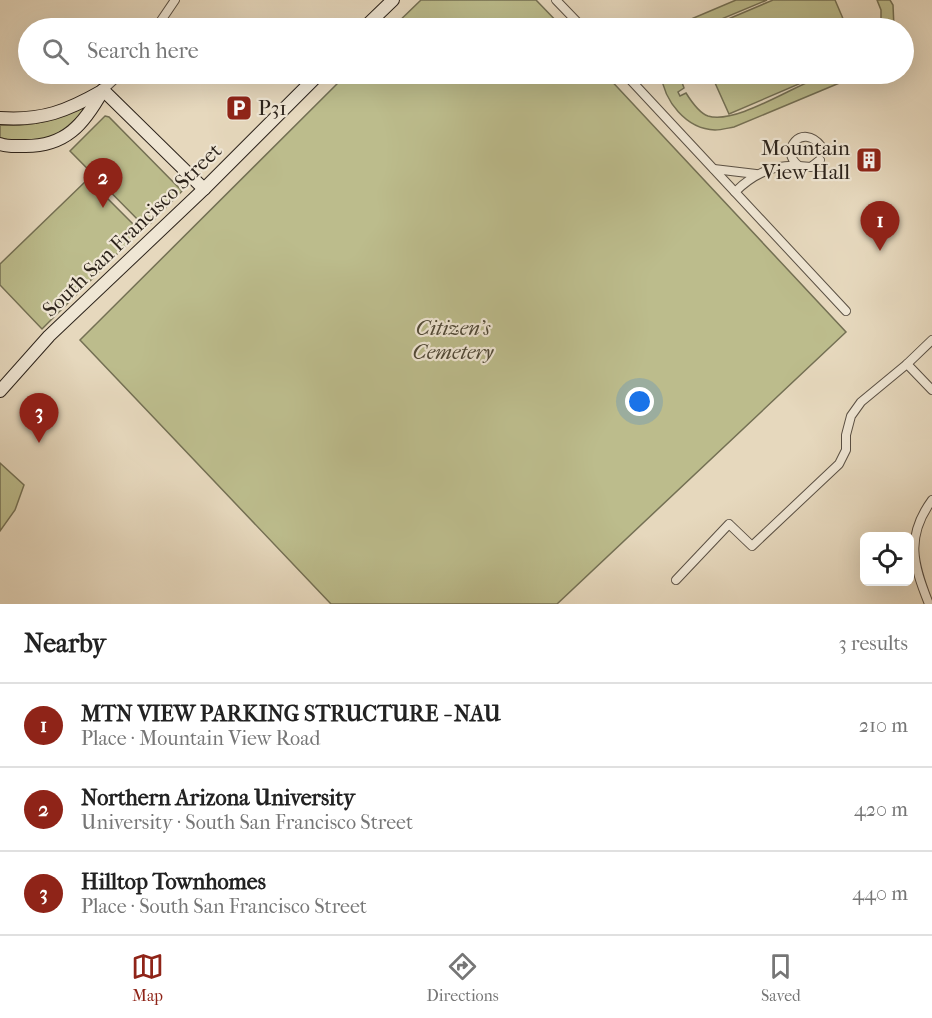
<!DOCTYPE html>
<html lang="en">
<head>
<meta charset="utf-8">
<style>
  :root { --surface:#fff; --page:#f2f2f2; --text:#222; --muted:#767676; --line:#e0e0e0; --accent:#8f2418 }
  body { margin:0; font-family:"IM FELL French Canon",serif; background:var(--page); color:var(--text) }
  .controls { position:absolute; right:18px; bottom:18px; display:grid; overflow:hidden; border-radius:9px; box-shadow:0 6px 24px #0002 }
  .controls button { width:54px; height:54px; display:grid; place-items:center; padding:0; border:0; border-bottom:2px solid var(--line); background:var(--surface); color:var(--text); font:30px sans-serif }
  .you { position:absolute; left:640px; top:402px; width:21px; height:21px; margin:-15px; border:4px solid #fff; border-radius:50%; background:#1a73e8; box-shadow:0 0 0 9px #1a73e833 }
  .badge { display:grid; place-items:center; width:39px; height:39px; border-radius:50%; background:var(--accent); color:#fff; font-size:20px; font-weight:700 }
  .pin { position:absolute; translate:-50% -50px; filter:drop-shadow(0 2px 3px #0008) }
  .pin::after { content:''; position:absolute; top:32px; width:21px; height:18px; background:inherit; clip-path:polygon(0 0,100% 0,50% 100%) }
  .list { margin:0; padding:0; list-style:none }
  h2 { display:flex; justify-content:space-between; align-items:center; height:78px; margin:0; padding:0 24px; font-size:26px }
  h2 small { font-size:20px; font-weight:400; color:var(--muted) }
  .list li { display:grid; grid-template-columns:39px 1fr auto; gap:18px; align-items:center; box-sizing:border-box; height:84px; padding:0 24px; border-top:2px solid var(--line) }
  .list b { display:block; font-size:22px; white-space:nowrap }
  .list p { margin:0; font-size:20px; white-space:nowrap; color:var(--muted) }
  .list em { font-size:20px; font-style:normal; color:var(--muted) }
  .icon { flex:none; width:33px; height:33px; fill:none; stroke:currentColor; stroke-width:2; stroke-linecap:round; stroke-linejoin:round }
  .map { position:relative; flex:none; width:932px; height:604px; overflow:hidden }
  .search { position:absolute; background:var(--surface); box-shadow:0 6px 24px #0002; left:18px; right:18px; top:18px; height:66px; display:flex; align-items:center; gap:15px; box-sizing:border-box; padding:0 21px; border-radius:33px; color:var(--muted); font-size:22px }
  .sheet { height:330px; background:var(--surface) }
  nav { display:flex; justify-content:space-around; align-items:center; box-sizing:border-box; height:84px; border-top:2px solid var(--line); background:var(--surface); font-size:16px; color:var(--muted) }
  nav a { display:grid; justify-items:center; gap:3px }
  nav .on { color:var(--accent) }
  .map>svg:first-child { display:block }
  .green { fill:#bcbc8c; stroke:#747054; stroke-width:1.5 }
  .lines { fill:none; stroke-linecap:round; stroke-linejoin:round }
  .street-casing { stroke:#5a5044; stroke-width:10 }
  .secondary-casing { stroke:#2c231b; stroke-width:14 }
  .street { stroke:#efe6d4; stroke-width:8 }
  .secondary { stroke:#efe6d4; stroke-width:12 }
  .labels { text-anchor:middle; dominant-baseline:central; stroke-width:4.5; stroke-linejoin:round; paint-order:stroke }
  .poi-label { font-size:21px; fill:#2c231b; stroke:#efe6d4; text-anchor:start }
  .street-label { font-size:21px; fill:#2c231b; stroke:#efe6d4 }
  .park-label { font-size:21px; font-style:italic; fill:#504937; stroke:#efe6d4 }
</style>
</head>
<body>
<div class="map">
<svg width="932" height="604" viewBox="0 0 932 604">
  <rect width="100%" height="100%" fill="#e6d8bd"/>
  <filter id="stains"><feTurbulence type="fractalNoise" baseFrequency=".00333" numOctaves="4"/><feColorMatrix values="0 0 0 0 .2 0 0 0 0 .09 0 0 0 0 .02 0 0 0 .5 -.17"/></filter>
  <radialGradient id="worn" r=".72"><stop offset=".6" stop-color="#630" stop-opacity="0"/><stop offset="1" stop-color="#630" stop-opacity=".3"/></radialGradient>
  <g class="green">
    <polygon points="421,0 536,0 563,28 392,28"/>
    <polygon points="736,0 767,0 700,28 670,28"/>
    <polygon points="773,0 835,0 847,28 707,28"/>
    <polygon points="877,0 890,0 893,5 894,28 881,28 881,10"/>
    <polygon points="347,74 605,74 846,332 557,604 331,604 80,340"/>
    <path d="M 661,74 L 679,74 L 684,88 L 678,92 L 680,96 L 686,93 C 691,101 699,113 708,116 C 738,125 798,82 829,74 C 838,71 851,73 861,74 L 734,127 C 728,128 721,130 715,130 C 686,129 664,101 661,74 Z"/>
    <polygon points="711,74 822,74 729,114"/>
    <path d="M 81,107 L 84,111 C 57,139 40,148 0,138 L 0,125 C 30,127 55,121 81,107 Z"/>
    <polygon points="105,116 109,117 182,191 146,228 70,151"/>
    <polygon points="88,179 140,231 42,329 0,285 0,264"/>
    <polygon points="0,463 24,485 15,510 0,531"/>
  </g>
  <g class="lines">
    <defs>
      <g id="street">
        <polyline points="556,0 583,28"/>
        <polyline points="156,28 175,0"/>
        <polyline points="625,74 846,311"/>
        <polyline points="103,90 120,74"/>
        <path d="M 820,160 L 811,167 L 799,166 C 778,151 802,122 821,146"/>
        <polyline points="714,169 756,174"/>
        <path d="M 735,192 C 753,174 774,164 799,166"/>
        <polyline points="907,364 932,390"/>
        <polyline points="676,580 729,524 752,546 839,464 846,450 846,435 851,416 861,402 907,364 932,340"/>
        <path d="M 929,604 C 913,564 905,537 932,500"/>
      </g>
      <g id="secondary">
        <polyline points="364,28 393,0"/>
        <polyline points="103,90 204,189"/>
        <path d="M 0,118 C 42,121 67,111 102,91"/>
        <path d="M 0,144 C 8,147 15,146 23,146 C 66,147 84,124 103,90"/>
        <polyline points="0,391 49,336 204,189 319,74"/>
      </g>
    </defs>
    <use href="#street" class="street-casing"/>
    <use href="#secondary" class="secondary-casing"/>
    <use href="#street" class="street"/>
    <use href="#secondary" class="secondary"/>
  </g>
  <defs>
    <symbol id="parking-square" viewBox="-11 -11 22 22"><rect x="-9" y="-9" width="18" height="18" rx="4" fill="#8f2418" stroke="#efe6d4"/><path d="M-3.5-5.5H1a3.5 3.5 0 0 1 0 7H-1V5.5H-3.5ZM-1-3.4V-.6H.8a1.4 1.4 0 0 0 0-2.8Z" fill="#fff"/></symbol>
    <symbol id="building-square" viewBox="-11 -11 22 22"><rect x="-9" y="-9" width="18" height="18" rx="4" fill="#8f2418" stroke="#efe6d4"/><path d="M-4-6H4V6H1V3H-1V6H-4ZM-2.5-4.3h1.7v1.8h-1.7ZM.8-4.3h1.7v1.8H.8ZM-2.5-1h1.7V.8h-1.7ZM.8-1h1.7V.8H.8Z" fill="#fff"/></symbol>
  </defs>
  <g fill-rule="evenodd">
    <use href="#parking-square" x="224" y="93" width="30" height="30"/>
    <use href="#building-square" x="854" y="145" width="30" height="30"/>
  </g>
  <g class="labels">
    <g class="poi-label">
      <text x="258" y="108">P31</text>
      <text x="850" y="148" text-anchor="end">Mountain<tspan x="850" dy="24">View Hall</tspan></text>
    </g>
    <g class="street-label">
      <text transform="translate(132 230) rotate(-44)">South San Francisco Street</text>
    </g>
    <g class="park-label">
      <text x="453" y="328">Citizen's<tspan x="453" dy="24">Cemetery</tspan></text>
    </g>
  </g>
  <rect width="100%" height="100%" filter="url(#stains)"/>
  <rect width="100%" height="100%" fill="url(#worn)"/>
</svg>
<div class="controls">
<button><svg class="icon" aria-label="locate" viewBox="0 0 24 24"><circle cx="12" cy="12" r="6"/><path d="M12 2v4M12 18v4M2 12h4M18 12h4"/></svg></button>
</div>
<div class="you"></div>
<div class="pin badge" style="left:880px;top:251px">1</div>
<div class="pin badge" style="left:103px;top:208px">2</div>
<div class="pin badge" style="left:39px;top:443px">3</div>
<div class="search"><svg class="icon" aria-label="search" viewBox="0 0 24 24"><circle cx="10" cy="10" r="6"/><path d="M15 15l6 6"/></svg>Search here</div>
</div>
<section class="sheet">
<h2>Nearby<small>3 results</small></h2>
<ul class="list">
<li><span class="badge">1</span><div><b>MTN VIEW PARKING STRUCTURE - NAU</b><p>Place · Mountain View Road</p></div><em>210 m</em></li>
<li><span class="badge">2</span><div><b>Northern Arizona University</b><p>University · South San Francisco Street</p></div><em>420 m</em></li>
<li><span class="badge">3</span><div><b>Hilltop Townhomes</b><p>Place · South San Francisco Street</p></div><em>440 m</em></li>
</ul>
</section>
<nav>
<a class="on"><svg class="icon" aria-label="map" viewBox="0 0 24 24"><path d="M3 6l6-2 6 2 6-2v14l-6 2-6-2-6 2zM9 4v14M15 6v14"/></svg>Map</a>
<a><svg class="icon" aria-label="directions" viewBox="0 0 24 24"><path d="M12 3l9 9-9 9-9-9zM9 14v-3h6M13 9l2 2-2 2"/></svg>Directions</a>
<a><svg class="icon" aria-label="saved" viewBox="0 0 24 24"><path d="M7 4h10v16l-5-4-5 4z"/></svg>Saved</a>
</nav>
</body>
</html>
